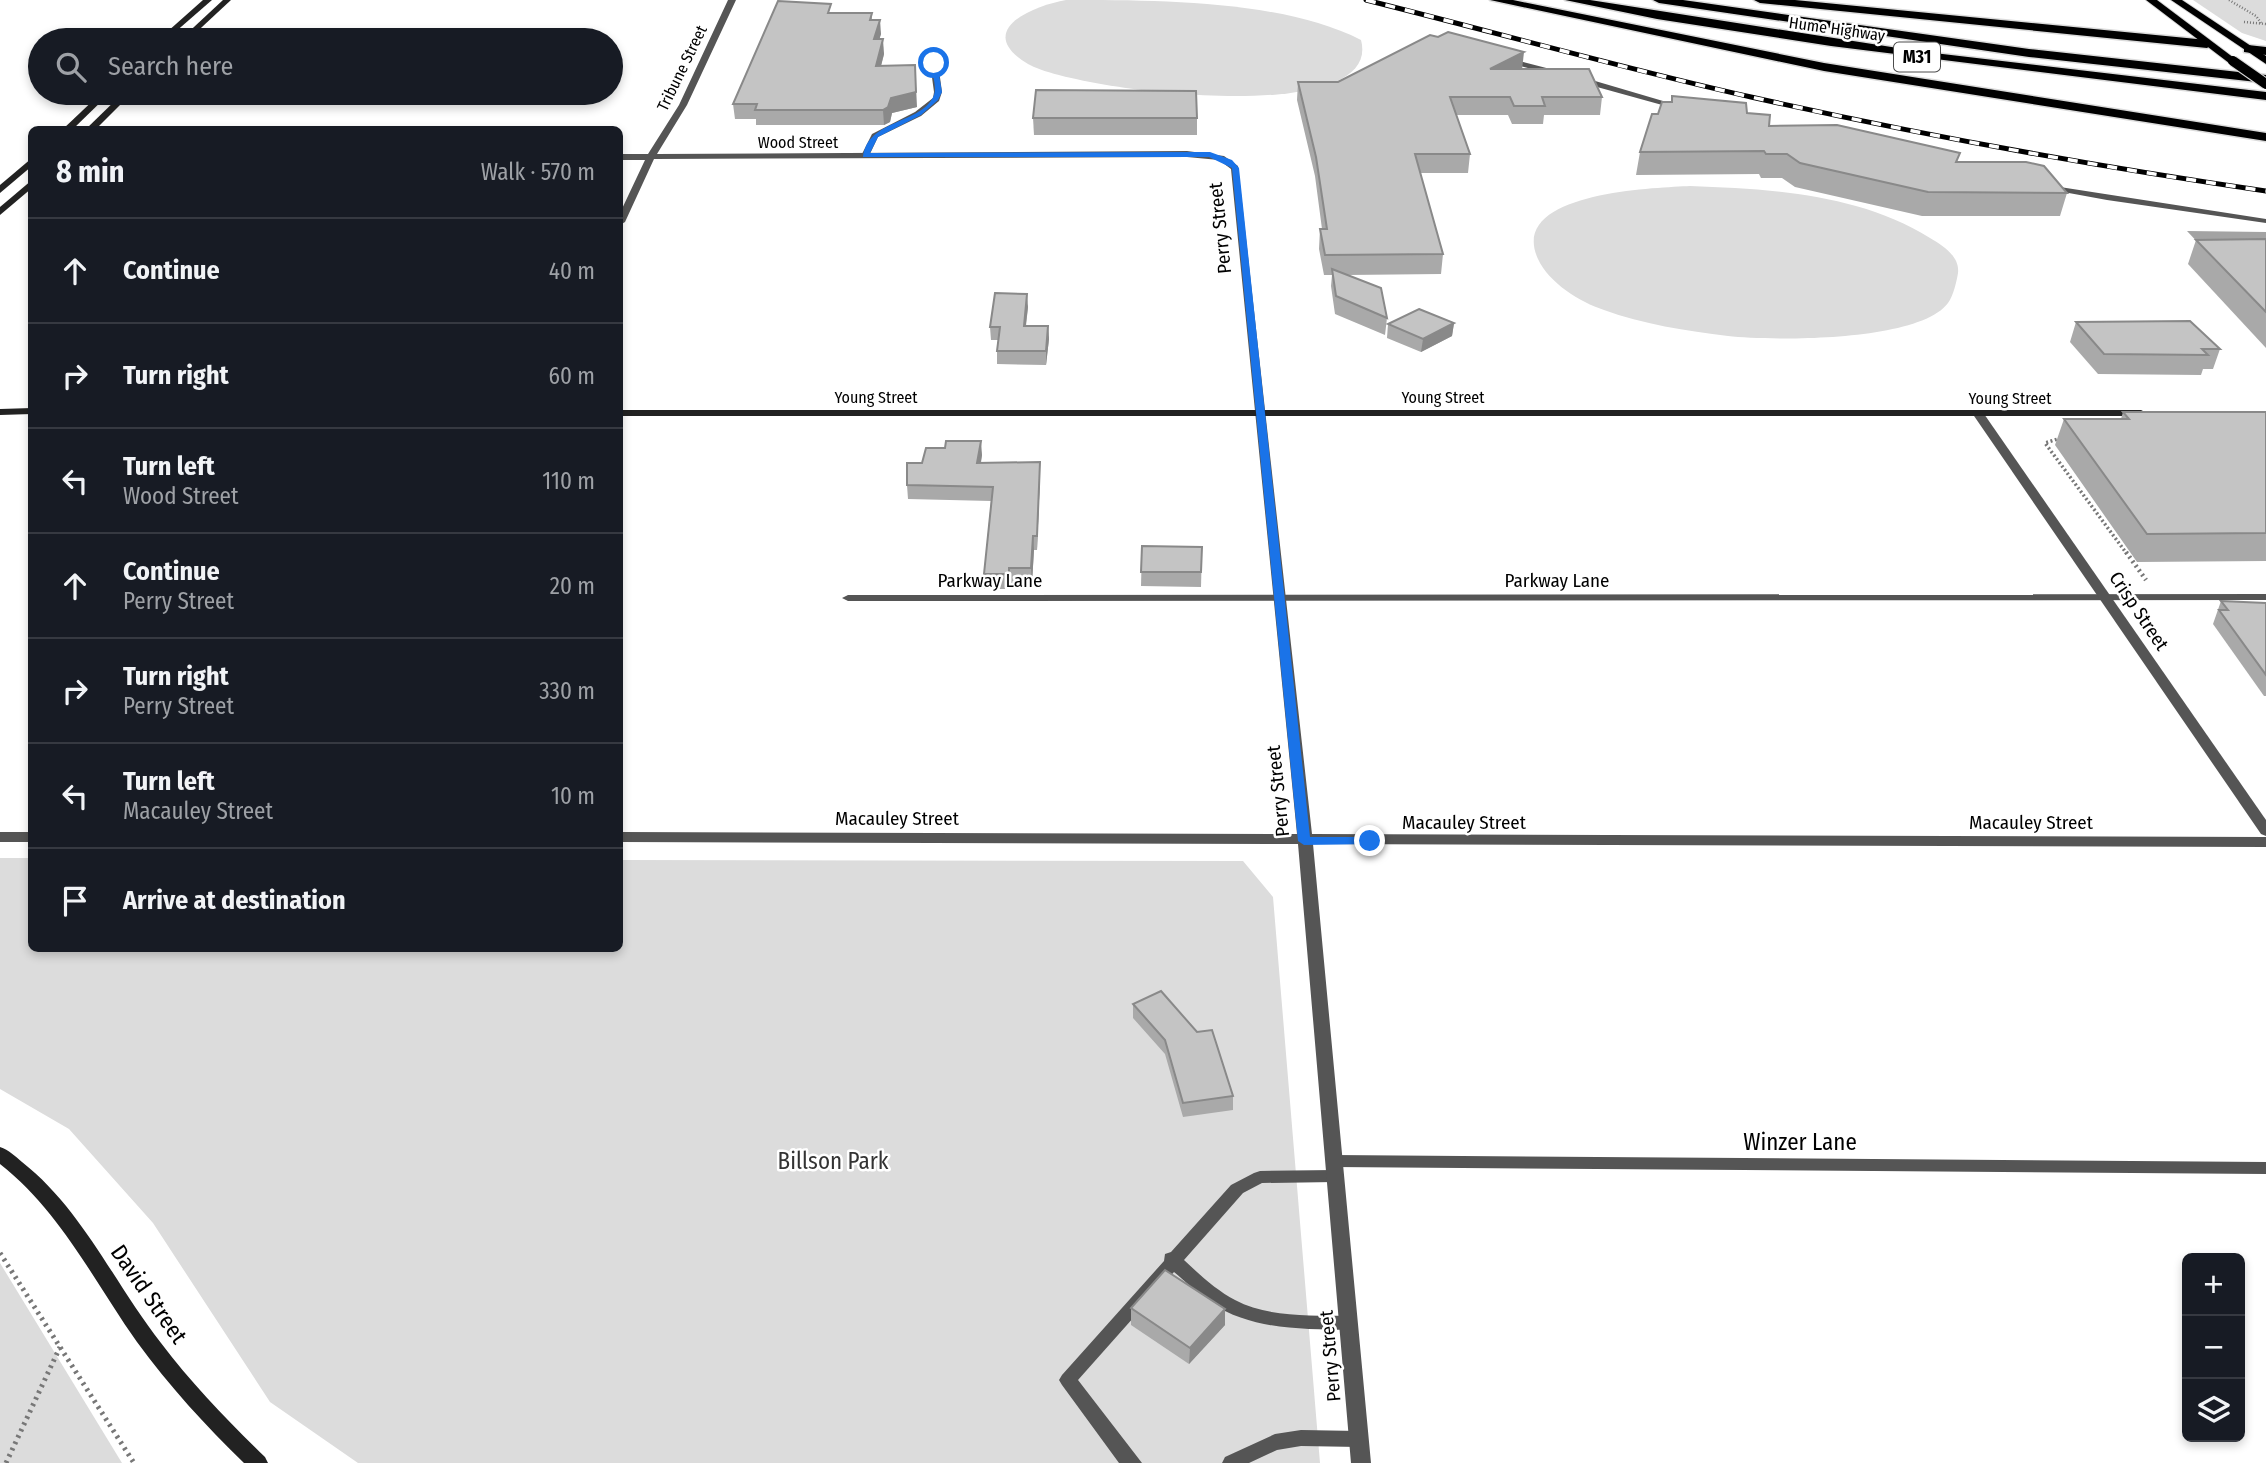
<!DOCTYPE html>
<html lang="en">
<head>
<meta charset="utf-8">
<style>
  :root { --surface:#171b24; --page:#20242c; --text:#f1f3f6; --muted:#9ea1a6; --line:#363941 }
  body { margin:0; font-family:"Fira Sans Condensed",sans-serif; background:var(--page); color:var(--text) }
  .controls { position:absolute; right:21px; bottom:21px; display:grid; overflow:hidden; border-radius:10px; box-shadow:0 4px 10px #0003 }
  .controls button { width:63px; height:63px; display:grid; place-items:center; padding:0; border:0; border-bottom:2px solid var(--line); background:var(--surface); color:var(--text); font:35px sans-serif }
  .stop { position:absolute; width:21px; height:21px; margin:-16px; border:5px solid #1a73e8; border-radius:50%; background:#fff }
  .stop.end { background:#1a73e8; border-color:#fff; box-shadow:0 2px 7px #0008 }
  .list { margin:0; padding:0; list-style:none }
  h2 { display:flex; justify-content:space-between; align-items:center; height:91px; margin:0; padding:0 28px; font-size:30px }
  h2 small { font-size:23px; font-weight:400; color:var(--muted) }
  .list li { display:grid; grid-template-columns:46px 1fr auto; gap:21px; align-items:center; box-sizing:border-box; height:105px; padding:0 28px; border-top:2px solid var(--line) }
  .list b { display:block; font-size:26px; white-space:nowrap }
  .list p { margin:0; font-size:23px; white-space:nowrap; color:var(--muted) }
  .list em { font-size:23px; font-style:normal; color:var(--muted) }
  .icon { flex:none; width:38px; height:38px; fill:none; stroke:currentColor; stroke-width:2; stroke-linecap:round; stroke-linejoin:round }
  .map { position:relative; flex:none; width:2266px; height:1463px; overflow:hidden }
  .search { position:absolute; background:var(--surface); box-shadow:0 4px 10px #0003; left:28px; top:28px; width:595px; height:77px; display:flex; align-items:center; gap:18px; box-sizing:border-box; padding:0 24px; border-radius:38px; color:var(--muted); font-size:26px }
  .panel { position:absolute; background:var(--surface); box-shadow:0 4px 10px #0003; left:28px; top:126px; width:595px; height:826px; border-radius:10px }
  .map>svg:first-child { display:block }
  .green { fill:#dcdcdc }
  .water { fill:#a3a3a3 }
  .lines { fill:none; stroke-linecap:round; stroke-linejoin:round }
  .primary-casing { stroke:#dbdbdb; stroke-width:2 }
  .motorway-casing { stroke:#dbdbdb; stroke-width:3 }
  .path-far3 { stroke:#777; stroke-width:2.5; stroke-dasharray:1 2; stroke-linecap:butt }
  .path-far2 { stroke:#777; stroke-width:3.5; stroke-dasharray:2 2.5; stroke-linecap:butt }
  .path-far1 { stroke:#777; stroke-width:4.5; stroke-dasharray:2 3.5; stroke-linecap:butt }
  .path { stroke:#777; stroke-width:5; stroke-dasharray:2.5 4.5; stroke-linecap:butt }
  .service { fill:#555; fill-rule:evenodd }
  .minor { fill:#555; fill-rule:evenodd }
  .secondary { fill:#222; fill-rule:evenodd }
  .primary { fill:#000; fill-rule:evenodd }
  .motorway { fill:#000; fill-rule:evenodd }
  .rail-casing { stroke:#000; stroke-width:5 }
  .rail { stroke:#fff; stroke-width:3.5; stroke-dasharray:10; stroke-linecap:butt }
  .primary-bridge-casing { stroke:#dbdbdb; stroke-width:12; stroke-linecap:butt }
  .primary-bridge { stroke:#000; stroke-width:10 }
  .wall { fill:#a9a9a9 }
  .shaded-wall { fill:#898989 }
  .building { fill:#c4c4c4; stroke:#898989; stroke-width:2 }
  .route { fill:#1a73e8 }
  .labels { text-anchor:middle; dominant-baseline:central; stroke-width:5; stroke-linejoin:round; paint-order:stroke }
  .far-street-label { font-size:16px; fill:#000; stroke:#fff }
  .shield { fill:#fff; stroke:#4c4c4c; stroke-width:2 }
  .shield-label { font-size:18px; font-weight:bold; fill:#000 }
  .street-label { font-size:19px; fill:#000; stroke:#fff }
  .near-street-label { font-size:23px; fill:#000; stroke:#fff }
  .near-park-label { font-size:23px; fill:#333; stroke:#fff }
</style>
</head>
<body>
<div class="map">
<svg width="2266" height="1463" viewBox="0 0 2266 1463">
  <rect width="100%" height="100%" fill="#fff"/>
  <g class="green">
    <path d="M 1066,0 C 1159,0 1282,0 1361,40 C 1385,130 1074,91 1028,64 C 973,31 1032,6 1066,0 Z"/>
    <polygon points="2193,0 2266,0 2266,41 2242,33"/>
    <path d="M 1690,186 C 1772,189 1859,194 1930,238 C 1942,245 1960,256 1958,273 C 1957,280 1953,297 1948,303 C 1919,342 1774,341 1728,336 C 1687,331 1642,324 1604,310 C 1580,302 1549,283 1538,259 C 1507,192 1654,188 1690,186 Z"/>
    <polygon points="0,858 31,858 32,948 620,948 620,860 1243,861 1273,897 1320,1463 358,1463 270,1402 153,1223 69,1129 0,1089"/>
    <polygon points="0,1263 122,1463 0,1463"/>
  </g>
  <polygon class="water" points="2187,231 2266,232 2266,248 2202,247"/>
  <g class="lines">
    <defs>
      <g id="primary">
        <polygon points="2146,0 2157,0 2238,61 2229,63"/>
        <polygon points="2171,0 2182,0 2266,56 2266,64"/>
      </g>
      <g id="motorway">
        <polygon points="1490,0 1513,0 1824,63 2266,133 2266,141 1824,71"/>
        <polygon points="1565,0 1590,0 1917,51 2266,92 2266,100 1831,46 1657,19"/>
        <polygon points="1653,0 1683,0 2029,49 2266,75 2266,83 2029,57 1659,3"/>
        <polygon points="1754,0 1795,0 2207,40 2213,44 2207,48 1760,3"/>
        <polygon points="2248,45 2266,47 2266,55 2244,52 2244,46"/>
      </g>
    </defs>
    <use href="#primary" class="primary-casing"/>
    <use href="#motorway" class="motorway-casing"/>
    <g class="path-far3">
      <polyline points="2229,0 2256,16 2261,23"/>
      <polyline points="2244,22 2266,24"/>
    </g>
    <polyline class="path-far2" points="2061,438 2045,443 2127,554"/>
    <polyline class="path-far1" points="2126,552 2146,580"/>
    <g class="path">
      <polyline points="0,1253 134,1463"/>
      <polyline points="6,1463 60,1347"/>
    </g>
    <g class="service">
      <polygon points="1508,58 1558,71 1559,73 1555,75 1505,62 1505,58"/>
      <polygon points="934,61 938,63 942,92 939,101 921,116 878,137 868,158 862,158 861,156 872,134 915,112 933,98 934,92 930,63"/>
      <polygon points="1579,78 1585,78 1680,106 1673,108 1579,82"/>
      <polygon points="2047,185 2266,219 2266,223 2107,200 2047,189"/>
      <polygon points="2266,594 2266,600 848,601 842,598 848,595"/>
      <polygon points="1334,1155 2266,1162 2266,1174 1334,1167 1328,1165 1326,1161 1328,1157"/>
      <path d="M 1335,1170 L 1341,1172 L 1343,1176 L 1341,1180 L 1335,1182 L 1262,1183 L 1243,1193 L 1184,1260 C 1200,1275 1216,1290 1235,1300 C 1269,1318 1311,1315 1348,1316 L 1354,1318 L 1356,1323 L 1354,1328 L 1348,1330 C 1301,1329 1252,1330 1211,1303 C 1198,1294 1186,1282 1174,1272 L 1078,1380 L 1142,1463 L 1119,1463 L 1062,1385 L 1059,1380 L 1062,1375 L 1164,1261 L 1165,1254 L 1171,1252 L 1231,1185 L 1254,1173 L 1260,1171 Z"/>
      <polygon points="1301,1430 1359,1431 1365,1433 1368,1439 1365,1445 1359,1447 1301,1446 1277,1450 1249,1463 1222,1463 1225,1457 1275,1434"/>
    </g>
    <g class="minor">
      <polygon points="728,0 736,0 687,105 657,154 1187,151 1224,156 1238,166 1312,834 2266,837 2266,847 1313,844 1371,1463 1351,1463 1298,844 620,842 620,832 1297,834 1231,169 1219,160 1187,157 654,159 625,222 620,225 620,213 645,160 620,160 620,154 648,154 679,105"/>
      <polygon points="1978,410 1982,411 2266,820 2266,836 2261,834 1972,413"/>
      <rect x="0" y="832" width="32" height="10"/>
    </g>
    <g class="secondary">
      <polygon points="203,0 212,0 166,40 158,40"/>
      <polygon points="223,0 231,0 188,40 180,40"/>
      <polygon points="101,93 110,93 72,130 62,130"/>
      <polygon points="123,93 132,93 95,130 85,130"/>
      <polygon points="32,158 32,166 0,193 0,185"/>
      <polygon points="32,180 32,188 0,215 0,207"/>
      <polygon points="32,408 32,414 0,415 0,409"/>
      <polygon points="620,410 2141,410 2147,413 2141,416 620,416"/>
      <path d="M 0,1147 C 9,1150 15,1156 22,1162 C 82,1209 114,1283 161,1343 C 192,1384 228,1421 265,1457 L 268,1463 L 244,1463 C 206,1426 169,1386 137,1342 C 93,1280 61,1212 0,1164 Z"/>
    </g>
    <use href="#primary" class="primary"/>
    <use href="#motorway" class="motorway"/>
    <defs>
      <path id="rail" d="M 1366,0 C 1494,32 1622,68 1751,97 C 1921,135 2093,166 2266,191"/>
    </defs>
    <use href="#rail" class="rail-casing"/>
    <use href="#rail" class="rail"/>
    <defs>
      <polyline id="primary-bridge" points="2233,61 2266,84"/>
    </defs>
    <use href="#primary-bridge" class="primary-bridge-casing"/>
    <use href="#primary-bridge" class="primary-bridge"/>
  </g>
  <g class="wall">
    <polygon points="832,13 872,13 872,20 881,34 879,39 884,54 881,66 917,107 892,113 890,122 884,125 756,125 756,119 735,119 733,104"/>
    <polygon points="1522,69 1602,97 1600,115 1544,115 1543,124 1512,124 1508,115 1456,115 1470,154 1468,173 1420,173 1443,254 1441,274 1347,275 1387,318 1385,335 1335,314 1331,286 1332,275 1324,275 1319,249 1320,229 1322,229 1315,176 1297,100 1298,82 1338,82"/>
    <polygon points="1672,96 1747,113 1769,126 1958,162 2067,193 2060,216 1922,216 1795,187 1782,178 1761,178 1759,174 1636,175 1640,152 1658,114 1671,102"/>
    <polygon points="1033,118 1197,118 1197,135 1034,135"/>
    <polygon points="2266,239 2266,348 2188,264 2196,240"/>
    <polygon points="1028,307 1026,326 1048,326 1049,339 1046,365 997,364 997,351 998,340 991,340 990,327"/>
    <polygon points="2076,322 2220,349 2213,369 2203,369 2201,375 2098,374 2070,342"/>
    <polygon points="1454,323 1452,336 1421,352 1387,338 1388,324"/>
    <polygon points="2123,412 2266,412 2266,561 2137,562 2055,445 2064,419 2121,419"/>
    <polygon points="982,455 981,463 1040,462 1040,476 1037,550 1034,550 1032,583 1010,583 1010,589 984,589 984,574 991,501 908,499 907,485 922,463"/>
    <polygon points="1142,546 1202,547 1201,587 1141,586"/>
    <polygon points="2221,601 2266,603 2266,696 2264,696 2213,624"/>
    <polygon points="1133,1004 1233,1096 1233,1110 1183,1117 1165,1054 1133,1018"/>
    <polygon points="1131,1308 1225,1325 1189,1364 1131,1325"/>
  </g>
  <g class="shaded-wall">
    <polygon points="880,20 881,34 875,54 874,39"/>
    <polygon points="883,39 884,54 877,81 876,66"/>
    <polygon points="1524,52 1522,70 1490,69"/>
    <polygon points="915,65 917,107 892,113 890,122 884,125 883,110"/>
    <polygon points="1027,294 1028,307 1024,339 1024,326"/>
    <polygon points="1454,323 1452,336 1421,352 1423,339"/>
    <polygon points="1048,326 1049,339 1046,365 1046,351"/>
    <polygon points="981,441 982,455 978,477 977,463"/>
    <polygon points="1040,462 1040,476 1037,550 1037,536"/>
    <polygon points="1033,536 1034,550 1032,583 1031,568"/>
    <polygon points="1225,1309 1225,1325 1189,1364 1190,1348"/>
  </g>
  <g class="building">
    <polygon points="778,1 831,4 828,13 872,13 870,20 880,20 874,39 883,39 876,66 915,65 916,92 891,98 888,107 883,110 755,110 757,104 733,104"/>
    <polygon points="1448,32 1524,52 1490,69 1589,69 1602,97 1542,97 1545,106 1514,106 1510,97 1450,97 1470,154 1415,154 1443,254 1325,255 1320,229 1327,229 1316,157 1298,82 1338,82 1430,35 1438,37"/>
    <polygon points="1036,90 1196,91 1197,118 1033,118"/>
    <polygon points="1672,96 1746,103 1747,113 1770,115 1769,126 1837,125 1960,153 1956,162 2026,162 2044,166 2067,193 1928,192 1800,163 1787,154 1766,154 1764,151 1640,152 1652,114 1658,114 1662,102 1672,102"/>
    <polygon points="2266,239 2266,312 2196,240"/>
    <polygon points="1332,269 1381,288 1387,318 1336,296"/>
    <polygon points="995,293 1027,294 1024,326 1048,326 1046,351 997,351 1000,327 990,327"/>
    <polygon points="1419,309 1454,323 1423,339 1388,324"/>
    <polygon points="2190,321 2220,349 2202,349 2208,355 2104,354 2076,322"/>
    <polygon points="2123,412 2266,412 2266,533 2147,534 2064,419 2129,419"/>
    <polygon points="946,441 981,441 977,463 1040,462 1037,536 1033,536 1031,568 1009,568 1009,574 984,574 993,487 907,485 907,463 922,463 926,448 945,448"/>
    <polygon points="1142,546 1202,547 1201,572 1141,572"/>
    <polygon points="2221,601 2266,603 2266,675 2219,610 2228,610"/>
    <polygon points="1161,991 1197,1032 1212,1030 1233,1096 1183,1103 1165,1040 1133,1004"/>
    <polygon points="1165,1270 1225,1309 1190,1348 1131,1308"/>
  </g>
  <path class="route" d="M 934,61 L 937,63 L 942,92 L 938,100 L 921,115 L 878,137 L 870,153 L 1210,152 L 1232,160 L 1239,168 L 1310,837 L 1370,837 L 1376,841 L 1374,844 L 1304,845 L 1298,841 L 1232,168 L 1209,157 L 863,157 C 868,118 922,125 934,95 C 937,87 932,72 930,63 Z"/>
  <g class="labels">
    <g class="far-street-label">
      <text transform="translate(1837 29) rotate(8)">Hume Highway</text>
      <text transform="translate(682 68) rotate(-64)">Tribune Street</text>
      <text x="798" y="142">Wood Street</text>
      <text x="876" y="397">Young Street</text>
      <text x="1443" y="397">Young Street</text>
      <text x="2010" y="398">Young Street</text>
    </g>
    <rect class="shield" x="1894" y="42.5" width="46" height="29" rx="5"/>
    <g class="shield-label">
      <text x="1917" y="57">M31</text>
    </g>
    <g class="street-label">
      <text transform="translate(1220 228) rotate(-96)">Perry Street</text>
      <text x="990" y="580">Parkway Lane</text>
      <text x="1557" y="580">Parkway Lane</text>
      <text transform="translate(2139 611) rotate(56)">Crisp Street</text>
      <text transform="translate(1278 791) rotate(-96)">Perry Street</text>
      <text x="897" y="818">Macauley Street</text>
      <text x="1464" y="822">Macauley Street</text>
      <text x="2031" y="822">Macauley Street</text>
      <text transform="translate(1330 1356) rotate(-95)">Perry Street</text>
    </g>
    <g class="near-street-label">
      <text x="1800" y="1142">Winzer Lane</text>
      <text transform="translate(149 1294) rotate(55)">David Street</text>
    </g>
    <g class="near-park-label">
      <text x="833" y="1161">Billson Park</text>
    </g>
  </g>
</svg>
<div class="controls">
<button>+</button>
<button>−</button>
<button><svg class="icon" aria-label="layers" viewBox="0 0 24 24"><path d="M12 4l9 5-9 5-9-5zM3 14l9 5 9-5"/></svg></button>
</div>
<div class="stop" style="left:934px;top:63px"></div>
<div class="stop end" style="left:1370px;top:841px"></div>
<div class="search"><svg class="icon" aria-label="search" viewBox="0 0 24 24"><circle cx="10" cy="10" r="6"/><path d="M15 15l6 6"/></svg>Search here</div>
<section class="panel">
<h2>8 min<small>Walk · 570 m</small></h2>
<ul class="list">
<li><svg class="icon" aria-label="ahead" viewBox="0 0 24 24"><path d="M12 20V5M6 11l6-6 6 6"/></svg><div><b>Continue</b></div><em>40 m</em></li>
<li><svg class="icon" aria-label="right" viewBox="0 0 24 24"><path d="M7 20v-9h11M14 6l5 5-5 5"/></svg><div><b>Turn right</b></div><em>60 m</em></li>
<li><svg class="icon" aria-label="left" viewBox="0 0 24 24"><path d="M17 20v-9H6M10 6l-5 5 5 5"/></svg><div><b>Turn left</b><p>Wood Street</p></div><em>110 m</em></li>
<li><svg class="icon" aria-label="ahead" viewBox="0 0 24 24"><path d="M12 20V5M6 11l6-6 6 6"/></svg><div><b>Continue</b><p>Perry Street</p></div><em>20 m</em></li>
<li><svg class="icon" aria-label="right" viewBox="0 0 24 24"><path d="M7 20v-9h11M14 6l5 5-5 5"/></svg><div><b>Turn right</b><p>Perry Street</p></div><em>330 m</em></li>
<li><svg class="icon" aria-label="left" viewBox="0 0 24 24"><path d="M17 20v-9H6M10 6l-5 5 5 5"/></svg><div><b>Turn left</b><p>Macauley Street</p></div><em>10 m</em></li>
<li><svg class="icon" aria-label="arrive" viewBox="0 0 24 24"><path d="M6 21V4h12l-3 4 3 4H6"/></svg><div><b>Arrive at destination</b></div></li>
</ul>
</section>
</div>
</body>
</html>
